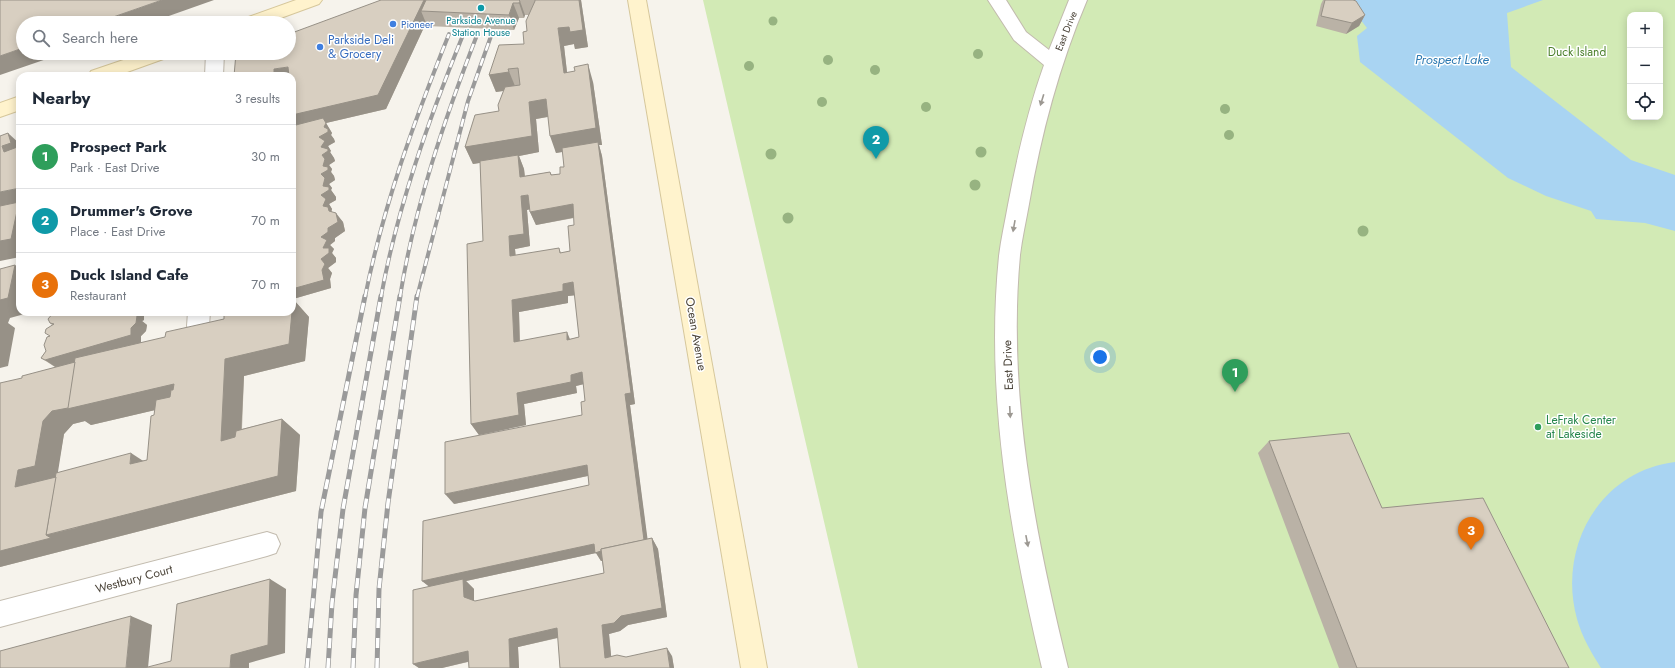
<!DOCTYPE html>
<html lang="en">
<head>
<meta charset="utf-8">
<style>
  :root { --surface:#fff; --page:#f2f2f3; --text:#1f2937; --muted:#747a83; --line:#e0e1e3; --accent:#7c3aed }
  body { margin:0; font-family:Jost,sans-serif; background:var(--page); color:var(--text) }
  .controls { position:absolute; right:12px; top:12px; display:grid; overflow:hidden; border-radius:8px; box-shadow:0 2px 10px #0003 }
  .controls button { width:36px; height:36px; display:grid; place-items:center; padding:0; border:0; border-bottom:1px solid var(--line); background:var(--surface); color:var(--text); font:20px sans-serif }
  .you { position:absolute; left:1100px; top:357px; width:14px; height:14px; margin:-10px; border:3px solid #fff; border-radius:50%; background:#1a73e8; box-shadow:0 0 0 6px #1a73e833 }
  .badge { display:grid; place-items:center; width:26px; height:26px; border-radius:50%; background:var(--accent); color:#fff; font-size:13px; font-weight:700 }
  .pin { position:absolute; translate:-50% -33px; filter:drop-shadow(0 1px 2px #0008) }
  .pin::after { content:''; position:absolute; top:21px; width:14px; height:12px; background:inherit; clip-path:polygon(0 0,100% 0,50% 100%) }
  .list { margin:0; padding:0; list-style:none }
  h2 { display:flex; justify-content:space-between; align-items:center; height:52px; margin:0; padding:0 16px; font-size:17px }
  h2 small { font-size:13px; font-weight:400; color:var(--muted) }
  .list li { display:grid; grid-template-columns:26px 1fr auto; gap:12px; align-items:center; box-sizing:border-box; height:64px; padding:0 16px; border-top:1px solid var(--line) }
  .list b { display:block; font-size:15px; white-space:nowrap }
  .list p { margin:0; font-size:13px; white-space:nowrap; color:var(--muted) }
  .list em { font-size:13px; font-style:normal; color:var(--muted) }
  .icon { flex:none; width:22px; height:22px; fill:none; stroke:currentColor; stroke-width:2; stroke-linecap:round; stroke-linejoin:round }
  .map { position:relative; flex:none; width:1675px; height:668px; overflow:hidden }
  .search { position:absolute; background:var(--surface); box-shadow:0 2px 10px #0003; left:16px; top:16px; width:280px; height:44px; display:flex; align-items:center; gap:10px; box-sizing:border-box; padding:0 14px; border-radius:22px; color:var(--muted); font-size:15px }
  .panel { position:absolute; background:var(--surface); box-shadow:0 2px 10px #0003; left:16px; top:72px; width:280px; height:244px; border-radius:12px }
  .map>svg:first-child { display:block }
  .green { fill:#d2eab5; fill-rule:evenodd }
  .water { fill:#a9d4f2 }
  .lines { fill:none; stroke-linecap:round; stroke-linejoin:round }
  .street-casing { stroke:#c2bbae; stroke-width:2 }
  .secondary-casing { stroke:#d6c79b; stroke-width:2 }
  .street { fill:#fff; fill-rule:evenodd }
  .secondary { fill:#fff3cd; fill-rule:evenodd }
  .rail-far1-casing { stroke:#9a9a9a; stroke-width:4 }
  .rail-casing { stroke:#9a9a9a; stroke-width:5 }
  .rail-far1 { stroke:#fff; stroke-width:2.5; stroke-dasharray:8; stroke-linecap:butt }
  .rail { stroke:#fff; stroke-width:3.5; stroke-dasharray:10; stroke-linecap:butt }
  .tree { fill:#97b381 }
  .wall { fill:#bab2a6; fill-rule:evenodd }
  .shaded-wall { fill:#979187 }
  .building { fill:#d8cfc1; stroke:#979187; fill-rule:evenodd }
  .oneway { fill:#9c9892 }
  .culture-dot { fill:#0f9aa8; stroke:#fff; stroke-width:1.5 }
  .shop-dot { fill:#3f7fe0; stroke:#fff; stroke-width:1.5 }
  .leisure-dot { fill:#2e9e5b; stroke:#fff; stroke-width:1.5 }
  .labels { text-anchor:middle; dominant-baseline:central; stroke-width:3; stroke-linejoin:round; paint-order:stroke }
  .far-culture-label { font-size:10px; fill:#0d838f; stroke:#fff }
  .far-shop-label { font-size:10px; fill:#366cbe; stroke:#fff; text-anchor:start }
  .far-street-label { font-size:10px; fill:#4b4439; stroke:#fff }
  .shop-label { font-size:12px; fill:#366cbe; stroke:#fff; text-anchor:start }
  .park-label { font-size:12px; fill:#4a7f2a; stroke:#fff }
  .street-label { font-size:12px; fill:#4b4439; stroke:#fff }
  .leisure-label { font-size:12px; fill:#27864d; stroke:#fff; text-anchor:start }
  .water-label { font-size:13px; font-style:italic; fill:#2e7ab2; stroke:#fff }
</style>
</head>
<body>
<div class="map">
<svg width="1675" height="668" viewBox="0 0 1675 668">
  <rect width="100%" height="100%" fill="#f6f3ec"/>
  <path class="green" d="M 703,0 L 1675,0 L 1675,668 L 858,668 ZM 1630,15 L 1660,15 L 1660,117 L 1630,117 Z"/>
  <g class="water">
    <polygon points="1347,0 1543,0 1507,13 1511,67 1631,160 1675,175 1675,231 1645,223 1596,219 1591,211 1546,196 1508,178 1360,62 1357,36 1367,28 1349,5"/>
    <path d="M 1675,462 L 1675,668 L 1601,668 C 1591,652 1582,637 1577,619 C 1557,547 1600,471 1675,462 Z"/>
  </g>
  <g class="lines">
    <defs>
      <g id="street">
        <path d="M 988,0 L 1006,0 L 1026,32 L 1049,50 L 1069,0 L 1087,0 C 1059,66 1041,134 1029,204 C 1026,221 1022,238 1020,255 C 1007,394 1035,534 1068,668 L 1042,668 C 1010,533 985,395 999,256 C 1001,239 1005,222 1008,205 C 1017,157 1028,110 1044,65 L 1014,40 Z"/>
        <polygon points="206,53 224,53 223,76 205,76"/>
        <polygon points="188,312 210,312 209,326 206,333 198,335 190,333 187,326"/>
        <polygon points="267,532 276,535 280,544 276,553 267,556 0,627 0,601"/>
      </g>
      <g id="secondary">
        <polygon points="296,0 322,0 319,4 267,23 240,23 243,19"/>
        <polygon points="628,0 646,0 767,668 741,668"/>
        <polygon points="144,53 172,53 169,57 116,76 88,76 91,71"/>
        <polygon points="20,96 20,110 0,117 0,103"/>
      </g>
    </defs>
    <use href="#street" class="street-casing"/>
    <use href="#secondary" class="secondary-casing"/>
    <use href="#street" class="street"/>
    <use href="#secondary" class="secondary"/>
    <defs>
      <g id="rail-far1">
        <path d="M 365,297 C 384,203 414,122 449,34"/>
        <path d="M 381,297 C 397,208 429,119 463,35"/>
        <path d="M 400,297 C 414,208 445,118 477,35"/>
        <polyline points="417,297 468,101 491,36"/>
      </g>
      <g id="rail">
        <polyline points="307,668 321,512 365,296"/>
        <polyline points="328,668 332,603 343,509 381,296"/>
        <polyline points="353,668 356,595 365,508 400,296"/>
        <polyline points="377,668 379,589 388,503 417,296"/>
      </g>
    </defs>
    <use href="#rail-far1" class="rail-far1-casing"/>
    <use href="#rail" class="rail-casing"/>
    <use href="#rail-far1" class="rail-far1"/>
    <use href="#rail" class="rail"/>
  </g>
  <g class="tree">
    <circle cx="773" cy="21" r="4.5"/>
    <circle cx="978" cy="54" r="5"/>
    <circle cx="828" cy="60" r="5"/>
    <circle cx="749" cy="66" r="5"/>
    <circle cx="875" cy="70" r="5"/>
    <circle cx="822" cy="102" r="5"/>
    <circle cx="926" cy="107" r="5"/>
    <circle cx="1225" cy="109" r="5"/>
    <circle cx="1229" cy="135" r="5"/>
    <circle cx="981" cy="152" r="5.5"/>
    <circle cx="771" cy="154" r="5.5"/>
    <circle cx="975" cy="185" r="5.5"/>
    <circle cx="788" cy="218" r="5.5"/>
    <circle cx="1363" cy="231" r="5.5"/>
  </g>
  <g class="wall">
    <path d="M 381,0 L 581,0 L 588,47 L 575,49 L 574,44 L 564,46 L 567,72 L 593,82 L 602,145 L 599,145 L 602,156 L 635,404 L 630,405 L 647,539 L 652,538 L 658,549 L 667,617 L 628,625 L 620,631 L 609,634 L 611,656 L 626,657 L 672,656 L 674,668 L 560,668 L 558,638 L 518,647 L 519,668 L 469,668 L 468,662 L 442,668 L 419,668 L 413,664 L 429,586 L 422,581 L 589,485 L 588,476 L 454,504 L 582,415 L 585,401 L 584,384 L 576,386 L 577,393 L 524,404 L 526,425 L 479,435 L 471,424 L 483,241 L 480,163 L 473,164 L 465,147 L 499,111 L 504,91 L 496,92 L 489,75 L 524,44 L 527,31 L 529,15 L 525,15 L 524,18 L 519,18 L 514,30 L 427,26 L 426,23 L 386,109 L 326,123 L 332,133 L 331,135 L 334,139 L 335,142 L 328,146 L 331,151 L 330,152 L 334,158 L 335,161 L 329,165 L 332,169 L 331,172 L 334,176 L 335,180 L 329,184 L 332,188 L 331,190 L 336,197 L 336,200 L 329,204 L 332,209 L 332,212 L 343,222 L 345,231 L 335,238 L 335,241 L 330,245 L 334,249 L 332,253 L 336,258 L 336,262 L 328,268 L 332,273 L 330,279 L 331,288 L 293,299 L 309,317 L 305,361 L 244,376 L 242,429 L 282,419 L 300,435 L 296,491 L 0,567 L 22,378 L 55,367 L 41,358 L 46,351 L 52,325 L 50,323 L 54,312 L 144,312 L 144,320 L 142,321 L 147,325 L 146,331 L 141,336 L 141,343 L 292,312 L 289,53 ZM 548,117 L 556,153 L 563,152 L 564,167 L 560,174 L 552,175 L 550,172 L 525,176 L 524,169 L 519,156 L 539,152 L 536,119 ZM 530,209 L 530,212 L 536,225 L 574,218 L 574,225 L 570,251 L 561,253 L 559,248 L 516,256 L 515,249 L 530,246 L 527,210 ZM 575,295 L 579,337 L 570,339 L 520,341 L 519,312 L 568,303 L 568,296 ZM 155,410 L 147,460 L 57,473 L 64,434 L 73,424 L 85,421 L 91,425 ZM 596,553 L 601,561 L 602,561 L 604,573 L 475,601 L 474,601 L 474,589 L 466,581 Z"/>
    <polygon points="1323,0 1353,0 1365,15 1359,26 1346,34 1316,26 1321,4"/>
    <polygon points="1269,441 1382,508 1569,668 1339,668 1258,453"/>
  </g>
  <g class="shaded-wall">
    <polygon points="162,0 214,0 149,23 96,23"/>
    <polygon points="424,0 437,0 421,11 426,23 386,109 326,123 332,133 331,135 334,139 335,142 328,146 331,151 330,152 334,158 335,161 329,165 332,169 331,172 334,176 335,180 329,184 332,188 331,190 336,197 336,200 329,204 332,209 331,211 335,217 323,206 321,195 323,186 292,128 292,115"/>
    <polygon points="579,0 581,0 588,47 575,49 574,44 564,46 569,90 564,73 558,28"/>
    <polygon points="520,1 525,15 524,18 519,3"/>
    <polygon points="513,3 519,18 514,30 509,15"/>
    <polygon points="1365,15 1359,26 1346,34 1352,23"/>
    <polygon points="23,48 23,53 64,53 0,75 0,56"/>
    <polygon points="588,64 593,82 602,145 599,145 602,156 635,404 630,405 649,550 601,561 596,553 466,581 474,589 474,607 432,589 422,581 594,544 625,394 598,145 556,153 550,136"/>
    <polygon points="288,67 292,76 274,76 274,69"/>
    <polygon points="508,69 515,86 515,89 496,92 489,75"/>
    <polygon points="546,99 552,116 536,119 539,152 519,156 524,169 526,190 520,177 518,156 473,164 465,147 529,102"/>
    <polygon points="8,133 20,144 20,163 4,152 2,146"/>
    <polygon points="20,188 20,257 0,261 0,192"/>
    <polygon points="528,195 534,208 527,210 530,246 515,249 516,269 510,256 509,236 521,196"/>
    <polygon points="573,204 577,217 536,225 530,212"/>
    <polygon points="336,213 343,222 345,231 335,238 335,241 330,245 334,249 332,253 336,258 336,262 328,268 332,273 330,279 331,288 293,299 309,317 305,361 244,376 240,456 221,441 225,359 292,300 292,289 321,259 323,248 321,237 328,228"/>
    <polygon points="15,265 20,269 20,312 28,312 28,313 10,318 8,323 15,328 8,366 0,368 0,300"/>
    <polygon points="573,282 578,295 568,296 568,303 519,312 520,354 514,342 512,300 563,284"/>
    <polygon points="131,312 144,312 144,320 142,321 147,325 146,331 141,336 141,343 174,384 194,401 91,425 85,421 73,424 64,434 57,478 15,487 18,470 43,421 57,368 45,360"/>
    <polygon points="567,332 572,344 567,340"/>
    <polygon points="582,372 588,383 576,386 577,393 524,404 526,425 479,435 471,424 517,393 571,375"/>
    <polygon points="282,419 300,435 296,491 0,567 0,551 46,535 76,528"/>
    <polygon points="131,453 154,468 130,464"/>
    <polygon points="587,465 592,475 454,504 445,494"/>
    <polygon points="652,538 658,549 667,617 628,625 620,631 609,634 612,665 605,658 602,625"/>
    <polygon points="270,579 286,589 285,653 249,663 249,668 230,668 231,655"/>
    <polygon points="131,616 152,625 148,668 126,668"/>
    <polygon points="557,628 565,636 518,647 519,668 510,668 509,639"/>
    <polygon points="667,648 672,656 674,668 670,668"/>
    <polygon points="468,651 479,659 442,668 419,668 413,664"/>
  </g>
  <g class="building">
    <polygon points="0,0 162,0 96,23 23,23 23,48 0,56"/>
    <polygon points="381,0 424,0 378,95 292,115 292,76 289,76 288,67 274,69 274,76 234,76 236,53 289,53 289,34"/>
    <polygon points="426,0 519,0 520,1 519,3 513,3 509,15 421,11"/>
    <polygon points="535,0 579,0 583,30 570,32 569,27 558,28 564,73 575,71 574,67 588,64 596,128 550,136 546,99 529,102 532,136 465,147 475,115 499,111 498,105 505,87 520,85 518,68 508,69 509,72 489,75 499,45 524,44 523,32 527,31 526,21 535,1"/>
    <polygon points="1325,0 1353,0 1356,1 1365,15 1352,23 1321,16"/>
    <polygon points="323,118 326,123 324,127 328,129 328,132 319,137 325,141 321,147 328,149 328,151 322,155 325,159 323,166 328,167 328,170 321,174 325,178 323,186 329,187 329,190 321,195 326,199 323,206 328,207 329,211 336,213 338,222 328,228 328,232 321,237 327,240 323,248 329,248 329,253 321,259 325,264 322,270 324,280 292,289 292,126"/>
    <polygon points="8,133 11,143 2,146 4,152 20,146 20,188 0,192 0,136"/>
    <path d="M 598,142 L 631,393 L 625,394 L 644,540 L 601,549 L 601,551 L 595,553 L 594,544 L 422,581 L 423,521 L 589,485 L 587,465 L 445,494 L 445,442 L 582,415 L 581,402 L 585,401 L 582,372 L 571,375 L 571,382 L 517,393 L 519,415 L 471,424 L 467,244 L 483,241 L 480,161 L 518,155 L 520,177 L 550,172 L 551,175 L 560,174 L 560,167 L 564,167 L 562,148 ZM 528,195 L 530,212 L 573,204 L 574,225 L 568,226 L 570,251 L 560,253 L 559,248 L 510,256 L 509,236 L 524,234 L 521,196 ZM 573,282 L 579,337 L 567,340 L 567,332 L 514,342 L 512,300 L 563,291 L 563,284 Z"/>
    <polygon points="19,202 11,239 0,241 0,206"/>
    <polygon points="15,265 8,298 0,300 0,269"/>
    <polygon points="292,299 293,299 292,312"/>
    <polygon points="54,312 131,312 137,316 136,323 131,328 131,335 45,360 41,358 46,351 44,345 47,337 50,336 45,333 46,329 54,324 50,323 48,319"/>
    <polygon points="234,312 292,312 289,344 225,359 221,441 235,437 236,431 282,419 278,476 46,535 56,473 131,453 130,464 147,460 151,416 154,415 156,400 170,397 171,390 173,390 174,384 67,409 75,358 165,337 166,332 224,319 224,314"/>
    <polygon points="75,362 68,408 52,411 43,421 35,466 18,470 15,487 56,477 46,535 51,538 0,551 0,383 22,378 22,376"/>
    <polygon points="1349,433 1382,508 1483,498 1569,668 1357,668 1269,441"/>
    <polygon points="652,538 662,608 621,616 614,623 602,625 605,658 617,655 626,657 667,648 670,668 560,668 557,628 509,639 510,668 469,668 468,651 413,664 413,590 463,579 464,597 475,601 604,573 601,549"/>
    <polygon points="270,579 268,645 231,655 230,668 144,668 171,661 177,604"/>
    <polygon points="131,616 126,668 0,668 0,651"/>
  </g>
  <defs><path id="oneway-solid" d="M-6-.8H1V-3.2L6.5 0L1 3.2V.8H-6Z"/></defs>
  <g class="oneway">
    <use href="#oneway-solid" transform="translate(1042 100) rotate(107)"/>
    <use href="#oneway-solid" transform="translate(1014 226) rotate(100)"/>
    <use href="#oneway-solid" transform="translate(1010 412) rotate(87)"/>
    <use href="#oneway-solid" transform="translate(1027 541) rotate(79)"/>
  </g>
  <circle class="culture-dot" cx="481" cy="8" r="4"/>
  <g class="shop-dot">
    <circle cx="393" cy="24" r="4"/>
    <circle cx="320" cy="47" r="4"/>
  </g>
  <circle class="leisure-dot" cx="1538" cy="427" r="4"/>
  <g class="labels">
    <g class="far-culture-label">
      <text x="481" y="20">Parkside Avenue<tspan x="481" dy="12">Station House</tspan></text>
    </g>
    <g class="far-shop-label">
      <text x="401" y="24">Pioneer</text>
    </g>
    <g class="far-street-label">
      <text transform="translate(1066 31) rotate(-68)">East Drive</text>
    </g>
    <g class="shop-label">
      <text x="328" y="40">Parkside Deli<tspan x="328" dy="14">&amp; Grocery</tspan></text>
    </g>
    <g class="park-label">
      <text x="1577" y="52">Duck Island</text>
    </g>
    <g class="street-label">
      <text transform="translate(696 334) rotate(80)">Ocean Avenue</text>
      <text transform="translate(1008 365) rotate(-92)">East Drive</text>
      <text transform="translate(134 579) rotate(-15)">Westbury Court</text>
    </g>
    <g class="leisure-label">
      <text x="1546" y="420">LeFrak Center<tspan x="1546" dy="14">at Lakeside</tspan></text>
    </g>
    <g class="water-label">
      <text x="1452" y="59">Prospect Lake</text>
    </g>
  </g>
</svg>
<div class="controls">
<button>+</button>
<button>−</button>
<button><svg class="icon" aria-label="locate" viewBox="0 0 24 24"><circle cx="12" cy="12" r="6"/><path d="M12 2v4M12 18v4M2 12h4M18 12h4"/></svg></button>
</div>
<div class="you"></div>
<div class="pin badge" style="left:1235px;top:392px;background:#2e9e5b">1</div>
<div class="pin badge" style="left:876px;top:159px;background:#0f9aa8">2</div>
<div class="pin badge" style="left:1471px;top:550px;background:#e8710a">3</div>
<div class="search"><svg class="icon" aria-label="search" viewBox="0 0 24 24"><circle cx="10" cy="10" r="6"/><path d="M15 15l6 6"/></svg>Search here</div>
<section class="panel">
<h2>Nearby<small>3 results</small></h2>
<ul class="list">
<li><span class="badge" style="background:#2e9e5b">1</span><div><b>Prospect Park</b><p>Park · East Drive</p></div><em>30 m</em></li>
<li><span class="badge" style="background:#0f9aa8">2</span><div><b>Drummer's Grove</b><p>Place · East Drive</p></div><em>70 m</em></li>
<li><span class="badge" style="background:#e8710a">3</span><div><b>Duck Island Cafe</b><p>Restaurant</p></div><em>70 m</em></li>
</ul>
</section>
</div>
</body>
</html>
